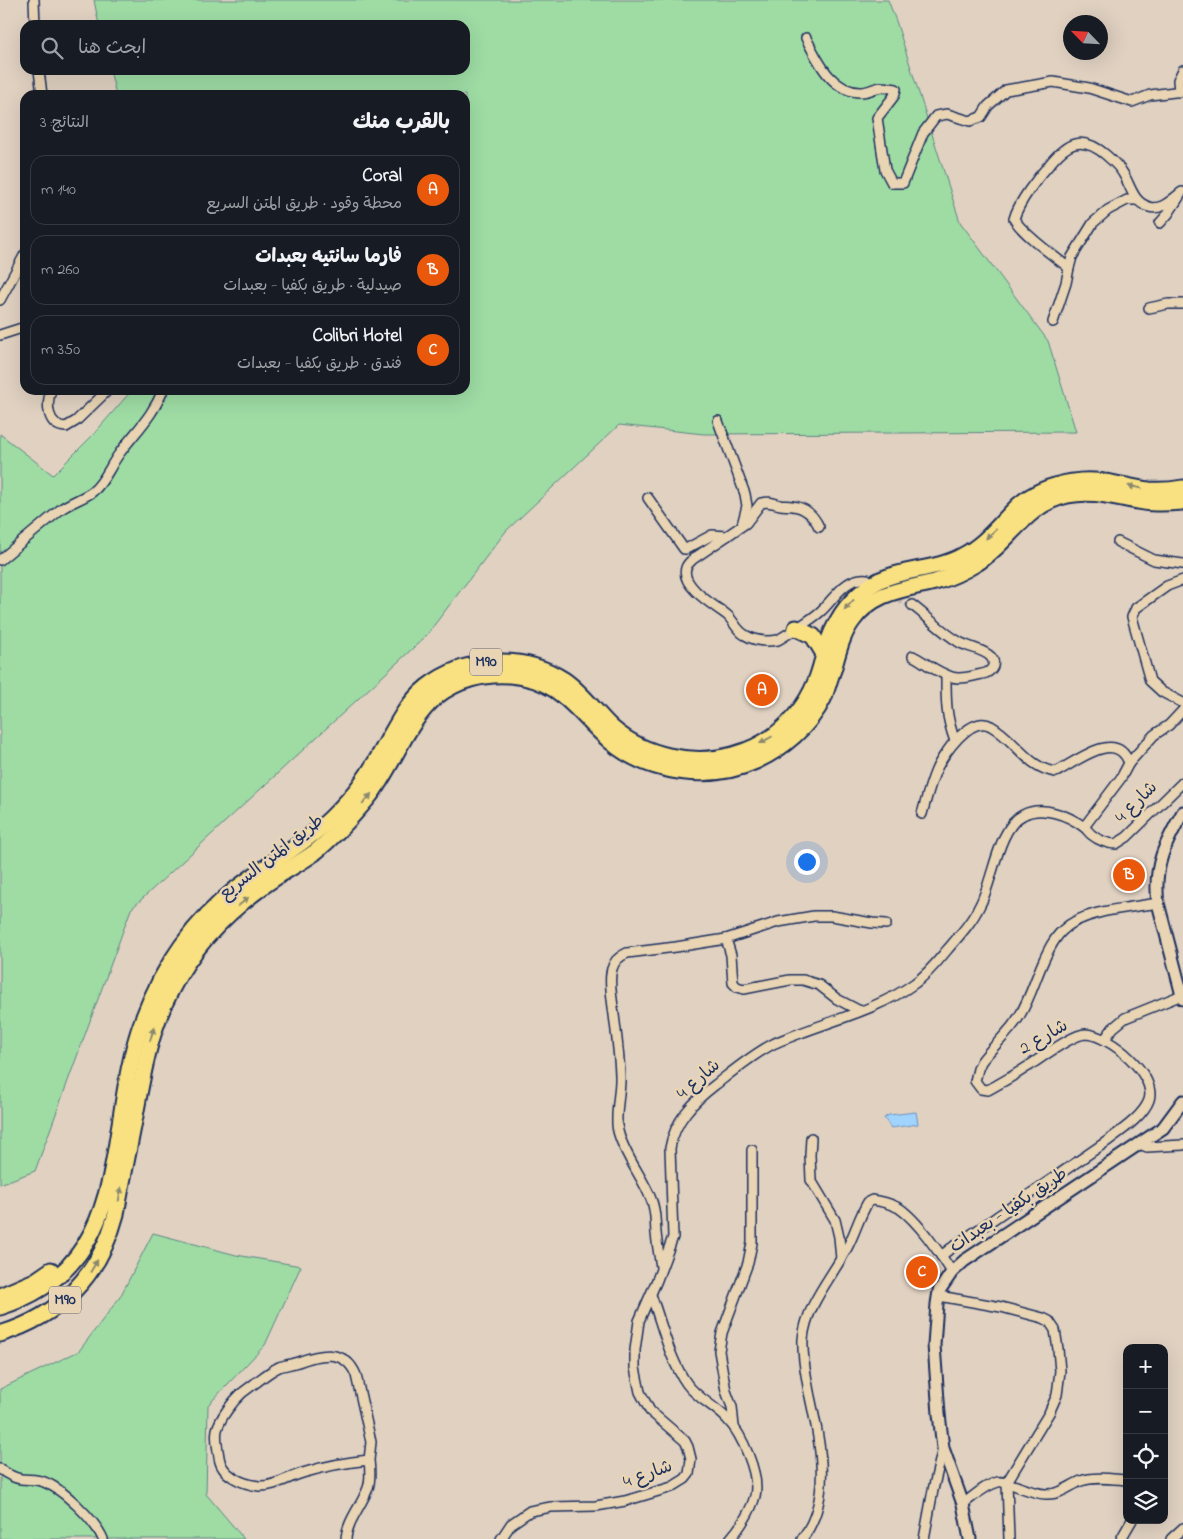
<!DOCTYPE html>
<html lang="ar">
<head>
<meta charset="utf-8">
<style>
  :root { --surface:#171b24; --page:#20242c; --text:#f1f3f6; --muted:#9ea1a6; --line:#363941; --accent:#ea580c }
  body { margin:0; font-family:"Indie Flower","Playpen Sans Arabic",sans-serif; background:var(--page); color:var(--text); direction:rtl }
  .controls { position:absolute; right:15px; bottom:15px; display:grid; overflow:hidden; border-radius:10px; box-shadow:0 5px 20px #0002 }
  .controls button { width:45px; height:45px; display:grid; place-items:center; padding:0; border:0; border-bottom:1px solid var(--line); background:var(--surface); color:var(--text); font:25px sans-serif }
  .compass { position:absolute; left:1063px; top:15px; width:45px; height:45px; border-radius:50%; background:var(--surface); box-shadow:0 5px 20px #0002; rotate:295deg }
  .you { position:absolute; left:806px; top:861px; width:18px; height:18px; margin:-12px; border:4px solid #fff; border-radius:50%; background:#1a73e8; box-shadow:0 0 0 8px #1a73e833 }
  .badge { display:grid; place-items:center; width:32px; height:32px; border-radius:50%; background:var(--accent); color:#fff; font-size:16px; font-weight:700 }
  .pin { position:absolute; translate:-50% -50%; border:2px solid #fff; box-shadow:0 1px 5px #0006 }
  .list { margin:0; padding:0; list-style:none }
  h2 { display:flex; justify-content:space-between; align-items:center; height:65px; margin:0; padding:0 20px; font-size:21px }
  h2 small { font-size:16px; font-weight:400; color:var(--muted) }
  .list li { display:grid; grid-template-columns:32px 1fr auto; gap:15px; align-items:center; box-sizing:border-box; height:70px; margin:0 10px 10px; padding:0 10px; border:1px solid var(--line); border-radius:15px }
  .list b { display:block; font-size:19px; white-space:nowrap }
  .list p { margin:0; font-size:16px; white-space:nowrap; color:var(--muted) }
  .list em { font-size:16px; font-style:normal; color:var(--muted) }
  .icon { flex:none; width:28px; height:28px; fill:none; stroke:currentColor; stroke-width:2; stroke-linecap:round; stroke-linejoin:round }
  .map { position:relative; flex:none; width:1183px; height:1539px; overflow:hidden; direction:ltr }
  .search { position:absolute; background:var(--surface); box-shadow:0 5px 20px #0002; left:20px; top:20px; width:450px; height:55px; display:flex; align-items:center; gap:12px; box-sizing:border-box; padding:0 18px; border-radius:15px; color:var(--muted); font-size:19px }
  .panel { position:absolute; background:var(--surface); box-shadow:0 5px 20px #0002; left:20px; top:90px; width:450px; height:305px; border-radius:15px; direction:rtl }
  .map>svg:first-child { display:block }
  .green { fill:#9edca4; stroke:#5c8681 }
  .water { fill:#a0d4ff; stroke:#6b92bf }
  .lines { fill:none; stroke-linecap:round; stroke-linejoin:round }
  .minor-tunnel { stroke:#b9b1ad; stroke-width:9; stroke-dasharray:9 4.5; stroke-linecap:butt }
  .minor-casing { stroke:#1b2f5e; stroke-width:12 }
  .secondary-casing { stroke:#1b2f5e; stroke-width:15 }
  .motorway-casing { stroke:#1b2f5e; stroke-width:19 }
  .minor { stroke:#e9d4b3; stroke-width:9 }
  .secondary { stroke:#e9d4b3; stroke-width:11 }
  .motorway { stroke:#f9e181; stroke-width:15 }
  .oneway { fill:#8a8870 }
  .labels { text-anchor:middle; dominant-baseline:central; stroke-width:5; stroke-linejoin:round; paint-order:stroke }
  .shield { fill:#e9d4b3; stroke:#596078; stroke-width:1 }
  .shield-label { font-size:16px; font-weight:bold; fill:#1b2f5e }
  .street-label { font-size:18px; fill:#1b2f5e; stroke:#e9d4b3 }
</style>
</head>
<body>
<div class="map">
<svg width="1183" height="1539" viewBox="0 0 1183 1539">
  <rect width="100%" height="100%" fill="#e0d1c1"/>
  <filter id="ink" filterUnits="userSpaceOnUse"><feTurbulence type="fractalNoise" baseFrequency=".02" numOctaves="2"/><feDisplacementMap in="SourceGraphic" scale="10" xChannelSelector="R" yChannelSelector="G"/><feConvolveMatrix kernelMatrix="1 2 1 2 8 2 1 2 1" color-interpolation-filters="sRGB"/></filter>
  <g filter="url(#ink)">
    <g class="green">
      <polygon points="94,0 888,0 896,21 960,222 1048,341 1076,432 704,434 619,425 506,531 425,637 131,909 35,1171 0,1184 0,434 53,475 92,436 132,390 465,390 465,95 116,95 110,70 465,70 465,25 99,25"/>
      <polygon points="153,1233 236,1255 301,1266 265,1345 208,1405 206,1494 244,1539 0,1539 0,1389 79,1351 120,1297"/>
    </g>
    <polygon class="water" points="916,1112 918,1124 891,1128 884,1118 889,1115"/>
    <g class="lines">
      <polyline class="minor-tunnel" points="872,581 912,605"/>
      <defs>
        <g id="minor">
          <polyline points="34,0 35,25"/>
          <path d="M 806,38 C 818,61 832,93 862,92 C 868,92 874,88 881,87 C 885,87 891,88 896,89 L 894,96 L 877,118 L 885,170 L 892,183 L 903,183 L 923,133 L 936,116 L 947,114 L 970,121 L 981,117 L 988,106 L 1006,90 L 1053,82 L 1089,88 L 1132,102 L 1150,95 L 1183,91"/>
          <polyline points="39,70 42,95"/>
          <polyline points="1179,92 1178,80 1183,70"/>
          <polyline points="1160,223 1168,214 1179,197"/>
          <path d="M 1069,268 C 1054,256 1023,234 1014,219 C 1018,203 1038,177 1049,165 C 1067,142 1082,135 1106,155 C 1113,161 1120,167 1124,175 C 1131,187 1133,202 1149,207 C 1162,211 1172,199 1182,192"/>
          <polyline points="0,300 25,254"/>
          <polyline points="1149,308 1168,304 1183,304"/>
          <polyline points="1053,322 1066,283 1069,268 1072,257 1093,223 1108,210 1127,200 1137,200"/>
          <polyline points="0,335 25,327"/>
          <path d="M 51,390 C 46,405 47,426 66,427 L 76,421 L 108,390"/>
          <polyline points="718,421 745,494 747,506 742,525"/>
          <polyline points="648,498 684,549 686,549 712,535 727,536"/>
          <path d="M 819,527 C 814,516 805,507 792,506 C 788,505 784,506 780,505 C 773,503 769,501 761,503 L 746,523 L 693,559 C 690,562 687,564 686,568 C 680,586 715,606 727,615 C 734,621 736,630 745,635 C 755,641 767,642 778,640 C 791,632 810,621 821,611 C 834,599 846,576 867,579"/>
          <polyline points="1118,542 1154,560 1183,564"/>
          <path d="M 0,560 L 61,509 C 71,502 82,499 92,492 C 104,483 110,466 119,454 C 135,432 153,416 163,390"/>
          <polyline points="1183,580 1167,586 1136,608 1132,617 1150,681 1162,692 1183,703"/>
          <path d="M 912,605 C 928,617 942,632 959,642 C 969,648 984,649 991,657 C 996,663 993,670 986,673 C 977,675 968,678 959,678 C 946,679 925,662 913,656"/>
          <path d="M 946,676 C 946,702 946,717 955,741"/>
          <polyline points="1129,763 1154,735 1169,725 1183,710"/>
          <path d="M 922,814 C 926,800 930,784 936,770 C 943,754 971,714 991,726 C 1015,739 1028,769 1056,772 C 1076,762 1116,728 1129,763 L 1121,778 L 1084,827"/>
          <polyline points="726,939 731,955 733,983 737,987 744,989 790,980 803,980 819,985 837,999 860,1011"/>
          <polyline points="1105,1039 1113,1028 1125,1018 1182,995"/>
          <polyline points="811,1138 810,1155 811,1180 835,1220 839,1237 841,1259"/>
          <polyline points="1140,1144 1147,1147 1183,1145"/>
          <path d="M 941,1256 L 950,1249 L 1106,1142 C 1119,1132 1143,1117 1149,1100 C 1157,1075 1110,1035 1086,1034 C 1072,1034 1040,1059 1027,1067 C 1015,1075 1001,1083 988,1090 L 981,1089 L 975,1081 L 978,1069 L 981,1062 C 993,1045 1010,1033 1020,1015 C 1030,998 1035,980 1043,962 C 1048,951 1054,938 1063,930 C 1083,910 1130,908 1158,903"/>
          <path d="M 661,1267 C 659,1255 657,1244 656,1233 C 655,1221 656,1210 651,1199 C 642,1176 624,1155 618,1131 C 614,1116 621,1092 620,1075 C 619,1049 615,1024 612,999 C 611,989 609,978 612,969 C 614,961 620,956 627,953 L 676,947 L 726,939 L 778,922 L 814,916 L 832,916 L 872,923 L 886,924"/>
          <path d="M 651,1295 C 662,1324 669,1359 687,1384 C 697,1398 715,1406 727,1419 C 742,1434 760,1475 755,1496 C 751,1511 740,1528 730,1539"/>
          <polyline points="939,1296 1001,1307 1043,1318 1049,1321 1055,1330 1058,1349 1060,1371 1057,1395 1049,1413 1007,1482 1009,1539"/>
          <polyline points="734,1427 732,1407 726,1391 719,1351 722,1333 748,1263 752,1243 752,1150"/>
          <path d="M 0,1469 C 7,1474 13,1478 21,1479 C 29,1480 37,1479 44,1482 C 63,1489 95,1520 103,1539"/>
          <path d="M 963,1504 C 973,1497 985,1485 998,1482 C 1007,1480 1031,1494 1046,1494 C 1060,1495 1069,1486 1081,1481 C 1094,1476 1113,1479 1127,1480"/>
          <path d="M 346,1539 C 347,1521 362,1505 368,1488 C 371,1479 370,1469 369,1460 C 348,1462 326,1466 306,1472 C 290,1476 275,1487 259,1486 C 242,1484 221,1475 219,1457 C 218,1449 215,1439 217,1430 C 220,1418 233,1401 242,1393 C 246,1390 250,1387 254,1384 C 262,1378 270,1371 279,1367 C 285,1365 292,1364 298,1362 C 320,1354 345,1348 356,1375 L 371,1442 L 369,1460"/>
          <path d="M 501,1539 L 511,1524 L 530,1511 L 551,1507 L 596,1506 L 625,1501 L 672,1487 L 685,1479 L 689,1474 L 691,1459 L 688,1447 L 685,1441 L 650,1411 L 640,1392 L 635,1368 L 635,1350 L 639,1321 L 657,1280 L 673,1237 L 670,1148 C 675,1120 693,1102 715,1085 C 733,1071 752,1055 773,1044 C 781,1040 790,1037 798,1034 C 837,1019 881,1008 915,983 C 928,974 937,962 947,950 C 959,936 972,922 980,905 C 993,881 998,827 1023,815 C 1042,805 1068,815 1084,827 C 1087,829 1089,833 1092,835 C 1098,840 1108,844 1116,844 L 1127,837 L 1183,782"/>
          <path d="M 802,1539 C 834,1497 819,1439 809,1392 C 806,1374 802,1358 803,1339 C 806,1305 832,1277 847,1248 C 855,1233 859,1217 868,1202 L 872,1200 C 881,1201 891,1204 899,1208 C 917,1220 940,1253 952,1272"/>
          <polyline points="924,1539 933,1490 943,1448"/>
          <polyline points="1121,1539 1132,1520"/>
          <polyline points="1171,1539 1183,1528"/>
        </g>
        <g id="secondary">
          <path d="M 1183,812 C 1165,844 1153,866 1158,903 L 1183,999"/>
          <polyline points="970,1539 963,1504 943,1448 939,1414 934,1345 937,1304 939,1291 952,1272 964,1261 1163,1128 1183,1101"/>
        </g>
        <g id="motorway">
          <polyline points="796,628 813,636 824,654"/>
          <polyline points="0,1296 35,1281 51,1270"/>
          <path d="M 0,1307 C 138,1264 103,1126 143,1019 C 162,969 193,923 236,889 C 270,862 308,843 338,811 C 356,793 371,771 383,749 C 396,726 406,704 427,687 C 465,657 523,653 564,680 C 583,693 595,712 612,728 C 644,756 692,766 733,755 C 775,744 808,711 820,669 C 827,644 834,619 853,600 C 860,593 870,585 880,580 C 906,568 937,570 962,556 C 986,544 1000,523 1019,505 C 1034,492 1054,485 1073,482 C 1100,477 1123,487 1149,490 C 1161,491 1172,490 1183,488"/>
          <path d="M 0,1334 C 60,1316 100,1275 116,1214 C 122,1181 129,1148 135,1116 C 143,1072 150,1030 171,990 C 192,948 225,914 262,887 C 279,874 297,865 314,853 C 334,837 352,817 368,798 C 394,766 405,723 437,696 C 457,680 484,673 510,675 C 561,679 575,711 610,741 C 648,774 710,782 756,761 C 782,749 810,726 823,699 C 827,690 829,680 833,670 C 838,653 842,634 853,620 C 874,591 903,590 935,582 C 949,578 964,571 977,563 C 1011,541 1025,504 1068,495 C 1095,489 1119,499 1144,502 C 1157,504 1170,503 1183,502"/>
        </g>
      </defs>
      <use href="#minor" class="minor-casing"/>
      <use href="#secondary" class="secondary-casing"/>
      <use href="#motorway" class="motorway-casing"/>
      <use href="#minor" class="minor"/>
      <use href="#secondary" class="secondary"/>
      <use href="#motorway" class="motorway"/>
    </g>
    <defs><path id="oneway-solid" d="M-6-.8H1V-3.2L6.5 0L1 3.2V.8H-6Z" transform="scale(1.25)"/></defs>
    <g class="oneway">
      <use href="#oneway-solid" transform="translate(1135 487) rotate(-169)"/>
      <use href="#oneway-solid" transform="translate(991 534) rotate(137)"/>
      <use href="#oneway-solid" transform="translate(849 605) rotate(132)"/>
      <use href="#oneway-solid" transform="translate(766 740) rotate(150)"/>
      <use href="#oneway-solid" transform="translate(367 799) rotate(-50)"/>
      <use href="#oneway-solid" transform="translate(243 902) rotate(-40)"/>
      <use href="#oneway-solid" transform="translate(152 1034) rotate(-74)"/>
      <use href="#oneway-solid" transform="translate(120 1194) rotate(-79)"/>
      <use href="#oneway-solid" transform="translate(94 1266) rotate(-59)"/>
    </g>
  </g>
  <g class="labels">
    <g class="shield">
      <rect x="470" y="648.5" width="32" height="27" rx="4"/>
      <rect x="49" y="1286.5" width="32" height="27" rx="4"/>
    </g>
    <g class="shield-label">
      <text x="486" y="662">M90</text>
      <text x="65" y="1300">M90</text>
    </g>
    <g class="street-label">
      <text transform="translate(1137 803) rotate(-45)">شارع 4</text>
      <text transform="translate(272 858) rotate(-38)">طريق المتن السريع</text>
      <text transform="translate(1044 1038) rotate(-30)">شارع 2</text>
      <text transform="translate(699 1080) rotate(-41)">شارع 4</text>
      <text transform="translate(1009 1211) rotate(-34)">طريق بكفيا - بعبدات</text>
      <text transform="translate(648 1475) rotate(-20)">شارع 4</text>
    </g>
  </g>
</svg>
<div class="controls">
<button>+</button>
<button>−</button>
<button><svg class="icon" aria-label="locate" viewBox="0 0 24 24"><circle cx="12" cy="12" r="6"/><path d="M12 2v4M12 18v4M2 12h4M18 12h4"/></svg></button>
<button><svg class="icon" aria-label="layers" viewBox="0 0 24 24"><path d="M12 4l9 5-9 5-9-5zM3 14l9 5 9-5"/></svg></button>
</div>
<svg class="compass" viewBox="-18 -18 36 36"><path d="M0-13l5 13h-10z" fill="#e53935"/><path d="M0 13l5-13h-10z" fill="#9ea1a6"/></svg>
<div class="you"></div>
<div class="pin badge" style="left:762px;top:690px">A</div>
<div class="pin badge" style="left:1129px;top:875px">B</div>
<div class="pin badge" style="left:922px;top:1272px">C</div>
<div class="search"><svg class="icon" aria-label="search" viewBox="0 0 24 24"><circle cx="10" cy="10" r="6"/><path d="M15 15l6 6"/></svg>ابحث هنا</div>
<section class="panel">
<h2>بالقرب منك<small>النتائج: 3</small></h2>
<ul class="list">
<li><span class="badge">A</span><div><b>Coral</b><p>محطة وقود · طريق المتن السريع</p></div><em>140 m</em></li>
<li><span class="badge">B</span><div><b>فارما سانتيه بعبدات</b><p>صيدلية · طريق بكفيا - بعبدات</p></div><em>260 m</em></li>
<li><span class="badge">C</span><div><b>Colibri Hotel</b><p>فندق · طريق بكفيا - بعبدات</p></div><em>350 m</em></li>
</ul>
</section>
</div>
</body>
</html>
